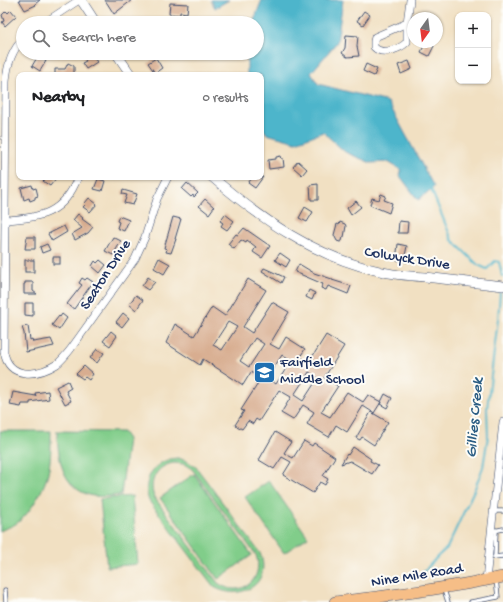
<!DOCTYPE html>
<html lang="en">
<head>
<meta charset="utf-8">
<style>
  :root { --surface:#fff; --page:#f2f2f2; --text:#202124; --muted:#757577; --line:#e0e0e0 }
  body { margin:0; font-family:"Gochi Hand",sans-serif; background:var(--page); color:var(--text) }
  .controls { position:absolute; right:12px; top:12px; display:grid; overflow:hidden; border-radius:8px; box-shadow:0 1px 3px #0004 }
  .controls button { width:36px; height:36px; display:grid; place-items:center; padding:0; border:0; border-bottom:1px solid var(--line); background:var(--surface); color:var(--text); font:20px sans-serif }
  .compass { position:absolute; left:407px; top:12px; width:36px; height:36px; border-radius:50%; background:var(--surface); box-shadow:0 1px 3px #0004; rotate:194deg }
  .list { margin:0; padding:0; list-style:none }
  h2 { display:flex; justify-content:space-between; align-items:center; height:52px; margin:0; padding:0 16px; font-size:17px }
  h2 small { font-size:13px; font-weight:400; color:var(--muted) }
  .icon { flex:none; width:22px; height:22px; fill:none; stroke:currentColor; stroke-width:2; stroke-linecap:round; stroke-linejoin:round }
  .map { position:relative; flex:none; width:503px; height:602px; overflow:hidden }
  .search { position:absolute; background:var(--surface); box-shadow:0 1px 3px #0004; left:16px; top:16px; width:248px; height:44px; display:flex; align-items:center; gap:10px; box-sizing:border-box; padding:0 14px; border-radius:22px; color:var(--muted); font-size:15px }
  .panel { position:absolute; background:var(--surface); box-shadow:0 1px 3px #0004; left:16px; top:72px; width:248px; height:108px; border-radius:8px }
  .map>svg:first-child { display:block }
  .green { fill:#81cd8a; stroke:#4e7e74; fill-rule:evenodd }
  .water { fill:#4db5cb; stroke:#347294 }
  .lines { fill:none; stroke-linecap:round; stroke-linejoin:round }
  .stream { stroke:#4db5cb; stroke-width:2 }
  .building { fill:#d8ad90; fill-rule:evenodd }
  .service-casing { stroke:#3b4a6d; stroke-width:5 }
  .minor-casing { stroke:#3b4a6d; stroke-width:8 }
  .tertiary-casing { stroke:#3b4a6d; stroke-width:10 }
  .primary-casing { stroke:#3b4a6d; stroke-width:12 }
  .service { stroke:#fff; stroke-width:3.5 }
  .minor { stroke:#fff; stroke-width:7 }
  .tertiary { stroke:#fff; stroke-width:9 }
  .primary { stroke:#f6be87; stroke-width:11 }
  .labels { text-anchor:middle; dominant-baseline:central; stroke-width:4; stroke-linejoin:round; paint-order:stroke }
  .street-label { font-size:15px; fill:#1b2f5e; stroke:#fdfcf7 }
  .poi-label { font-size:15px; fill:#1b2f5e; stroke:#fdfcf7; text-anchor:start }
  .water-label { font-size:16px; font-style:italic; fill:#2c5e84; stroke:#fdfcf7 }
</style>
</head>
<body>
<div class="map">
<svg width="503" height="602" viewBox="0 0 503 602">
  <rect width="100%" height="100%" fill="#fdfcf7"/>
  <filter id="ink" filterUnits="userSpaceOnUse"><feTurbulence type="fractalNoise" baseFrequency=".025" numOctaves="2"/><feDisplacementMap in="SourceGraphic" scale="8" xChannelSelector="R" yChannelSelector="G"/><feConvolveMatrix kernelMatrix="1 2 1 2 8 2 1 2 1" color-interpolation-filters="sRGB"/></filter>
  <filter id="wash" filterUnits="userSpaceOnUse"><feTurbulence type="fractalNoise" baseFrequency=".012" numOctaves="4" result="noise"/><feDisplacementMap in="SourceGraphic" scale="16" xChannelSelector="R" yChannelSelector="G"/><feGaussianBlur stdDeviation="0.9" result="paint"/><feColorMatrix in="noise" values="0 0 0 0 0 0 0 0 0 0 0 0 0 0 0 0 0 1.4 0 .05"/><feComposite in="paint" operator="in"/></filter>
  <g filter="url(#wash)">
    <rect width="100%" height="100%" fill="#f1e0c2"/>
    <g class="green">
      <path d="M 0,431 L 51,431 C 51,460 51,477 35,502 C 30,510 25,517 17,523 C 12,527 5,528 0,531 Z"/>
      <path d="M 57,431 L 123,432 L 128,439 L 121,495 C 112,496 102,497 93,496 C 61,489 58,457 57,431 Z"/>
      <path d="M 178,458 L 187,461 L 196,467 L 260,553 C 273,584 240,602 214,587 L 149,501 C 141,479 155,459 178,458 ZM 174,463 L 184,464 L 192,469 L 256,555 C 265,581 239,599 218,583 L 154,497 C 148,481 157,465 174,463 Z"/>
      <polygon points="194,474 252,555 218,579 160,498"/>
      <polygon points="269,481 308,537 284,553 245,497"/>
      <polygon points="132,496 138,564 107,567 100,499"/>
    </g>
    <g class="water">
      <polygon points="211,0 229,0 215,8"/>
      <polygon points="260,0 343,0 337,42 311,73 318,84 388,102 434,187 418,200 400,176 401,170 388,162 371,163 345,152 323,132 296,142 267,134 261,126 261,75 247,75 247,53 257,53 257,23 253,23 261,2"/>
    </g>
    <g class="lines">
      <g class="stream">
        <polyline points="431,189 452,240 478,265 487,269 495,261 499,262 502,276"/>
        <polyline points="421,575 438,556 447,548 475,488 483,467 488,436 487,409 498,319 500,293"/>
      </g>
    </g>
    <g id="blocks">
      <g class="building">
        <polygon points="19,0 40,0 35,4 36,5 25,10"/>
        <polygon points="105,0 132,0 114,14"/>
        <polygon points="170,3 188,4 187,13 180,12 180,15 169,14"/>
        <polygon points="11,10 16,16 5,26 2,22 4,21 2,15 6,11 8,13"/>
        <polygon points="364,11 370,15 363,25 357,21"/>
        <polygon points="346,35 358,36 357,46 359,56 347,57 342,53 345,48"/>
        <polygon points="426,42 434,46 429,56 421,52"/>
        <polygon points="85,53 91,53 97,62 86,69 82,63 86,61 82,55"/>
        <polygon points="38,56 46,61 40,71 32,66"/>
        <polygon points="156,58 162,68 155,73 148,63"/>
        <polygon points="409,61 412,69 401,74 398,65"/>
        <polygon points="68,63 74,66 74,75 55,75 55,69 65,69"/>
        <polygon points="366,64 377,69 374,76 363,71"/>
        <polygon points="281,156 282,159 283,158 284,167 269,169 268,160 276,159 276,157"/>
        <polygon points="298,161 307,169 302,175 293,167"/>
        <polygon points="47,177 57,177 50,186 43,181"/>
        <polygon points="253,177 263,177 255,188 248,183"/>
        <polygon points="98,179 105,181 102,191 94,189"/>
        <polygon points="187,183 198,193 194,197 193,195 191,197 182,189"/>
        <polygon points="318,184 318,200 311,200 310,185"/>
        <polygon points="32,185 33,189 36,188 38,196 35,197 35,199 30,201 29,198 24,200 21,188"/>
        <polygon points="123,190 137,194 133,205 124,203 127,195 122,194"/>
        <polygon points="381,194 386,196 384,200 392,203 389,213 370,205 372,198 379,200"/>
        <polygon points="89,198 97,204 90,212 83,207 86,204 85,203"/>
        <polygon points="205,199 214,207 209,214 199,206"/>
        <polygon points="356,201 361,207 351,215 347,208"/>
        <polygon points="305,207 313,212 307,222 299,218"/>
        <polygon points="78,214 83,218 82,219 93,227 88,233 75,240 72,234 82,228 73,220"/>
        <polygon points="225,214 234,221 227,230 221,226 223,223 220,221"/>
        <polygon points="119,216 129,220 124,231 117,228 119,222 117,221"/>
        <polygon points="173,217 181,219 175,239 176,239 171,253 166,252 167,249 164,248"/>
        <polygon points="399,221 408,222 407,233 398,233"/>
        <polygon points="340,222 345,224 346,226 344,237 343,237 342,241 340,242 337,241 334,235 337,224 339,225"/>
        <polygon points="64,226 67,232 52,241 48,234"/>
        <polygon points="244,228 270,246 262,258 253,252 256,247 247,240 246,243 241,240 234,249 228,244 236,234 238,235"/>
        <polygon points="27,237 35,237 35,249 25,249"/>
        <polygon points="113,237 121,241 113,255 105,251"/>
        <polygon points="47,244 50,250 42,253 40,247"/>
        <polygon points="398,244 407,246 405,256 408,257 407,262 396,260"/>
        <polygon points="280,253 290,260 286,267 275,260"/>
        <rect x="53" y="257" width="7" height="7"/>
        <polygon points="159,258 170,264 164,274 154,268"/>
        <rect x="25" y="260" width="9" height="12"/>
        <polygon points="100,260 106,265 100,273 92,266 95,261 97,263"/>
        <polygon points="299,264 314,273 332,279 332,280 351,286 348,294 328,286 326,290 321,288 323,284 295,272"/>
        <polygon points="264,268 284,277 281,283 262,271"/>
        <polygon points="148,277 155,282 148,290 142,286"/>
        <polygon points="82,278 85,280 87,278 93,282 74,309 67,304 82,285 79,283"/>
        <path d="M 248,279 L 266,290 L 243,327 L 252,333 L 272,302 L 289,312 L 270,344 L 279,349 L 286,337 L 305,349 L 300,357 L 309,362 L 326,335 L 344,346 L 324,378 L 338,386 L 321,412 L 330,417 L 347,392 L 363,402 L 368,395 L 381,402 L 374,413 L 363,406 L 347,432 L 336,425 L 329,437 L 307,424 L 314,412 L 303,405 L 293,420 L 281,413 L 291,397 L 279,390 L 259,421 L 256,419 L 253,424 L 248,421 L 242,429 L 235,425 L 244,411 L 241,410 L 261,379 L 251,372 L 243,385 L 203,359 L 200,365 L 166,343 L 175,324 L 194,336 L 212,307 L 225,316 ZM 228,322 L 237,327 L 222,350 L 213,345 ZM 255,338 L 264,344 L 249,367 L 240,361 ZM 282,355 L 291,361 L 276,384 L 267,378 ZM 309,372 L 318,378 L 303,401 L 294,395 Z"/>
        <polygon points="25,282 33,282 33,291 37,294 24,294 24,284 25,284"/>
        <polygon points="309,290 315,293 312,300 306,297"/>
        <polygon points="136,295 143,300 136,310 129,304"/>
        <polygon points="25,303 33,303 33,316 25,315"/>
        <polygon points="123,313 129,318 122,327 116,322"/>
        <polygon points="62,314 67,318 59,330 52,325 59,316 60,317"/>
        <polygon points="28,326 30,340 32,339 33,342 51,339 54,346 26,352 24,333 22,327"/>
        <polygon points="111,331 117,336 110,346 103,341"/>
        <polygon points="97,349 104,353 97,363 90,358"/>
        <polygon points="84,366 93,374 89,380 85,377 83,379 76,374"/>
        <polygon points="68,381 71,388 66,391 71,401 65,404 56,387"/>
        <polygon points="48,391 49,399 30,402 30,404 22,404 21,407 10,405 13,392 36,396 35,393"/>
        <polygon points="385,394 392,398 387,408 380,404"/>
        <polygon points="371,412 388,422 374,445 362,437 360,440 356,438"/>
        <polygon points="275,432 291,442 284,453 293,458 304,441 312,446 314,443 335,457 323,476 328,479 325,485 320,482 313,493 283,475 291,462 282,457 274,469 259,460"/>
        <polygon points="353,447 371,459 370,461 378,465 372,474 350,461 341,464 347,454 348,455"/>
      </g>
    </g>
  </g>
  <g filter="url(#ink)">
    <use href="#blocks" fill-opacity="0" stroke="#3b4a6d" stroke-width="1"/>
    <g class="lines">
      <defs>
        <g id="service">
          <polyline points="493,511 503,511"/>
          <polyline points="494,531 503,529"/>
          <polyline points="494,557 503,556"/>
          <polyline points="495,557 496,530"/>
          <polyline points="5,590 6,602"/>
          <polyline points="444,590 448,602"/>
          <polyline points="471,602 498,597 496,579"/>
        </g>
        <g id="minor">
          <polyline points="44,23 79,0"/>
          <path d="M 407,23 L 375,37 L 374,41 L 374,47 C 382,56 400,49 407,42 L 407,23 L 410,0"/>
          <path d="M 23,39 C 12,50 7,66 6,82 L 4,352 C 9,380 38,376 57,364 C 62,360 66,355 70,350 L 135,259 L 145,237 L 157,199 L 168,177"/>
          <path d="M 5,220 C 40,218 64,214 78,177"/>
          <polyline points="486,580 503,422"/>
        </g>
        <g id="tertiary">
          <polyline points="81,0 96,23"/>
          <polyline points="116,53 131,75"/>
          <path d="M 212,177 C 261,219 315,257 379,271 C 394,275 409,276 425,277 C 451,280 477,283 503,286"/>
        </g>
        <path id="primary" d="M 335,602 C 391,596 447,588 503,577"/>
      </defs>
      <use href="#service" class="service-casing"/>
      <use href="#minor" class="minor-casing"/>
      <use href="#tertiary" class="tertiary-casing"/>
      <use href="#primary" class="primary-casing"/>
      <use href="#service" class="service"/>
      <use href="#minor" class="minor"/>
      <use href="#tertiary" class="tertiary"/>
      <use href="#primary" class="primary"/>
    </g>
  </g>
  <defs>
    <symbol id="school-square" viewBox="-11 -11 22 22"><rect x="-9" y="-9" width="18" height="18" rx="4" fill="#1f6fb2" stroke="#fdfcf7"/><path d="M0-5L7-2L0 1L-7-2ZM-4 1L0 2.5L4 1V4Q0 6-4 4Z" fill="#fff"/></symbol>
  </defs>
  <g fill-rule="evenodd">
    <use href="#school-square" x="252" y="360" width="25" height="25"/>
  </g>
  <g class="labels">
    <g class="street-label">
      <text transform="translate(407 259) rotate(9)">Colwyck Drive</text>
      <text transform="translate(106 275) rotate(-57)">Seaton Drive</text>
      <text transform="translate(417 576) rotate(-9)">Nine Mile Road</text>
    </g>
    <g class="poi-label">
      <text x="280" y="363">Fairfield<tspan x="280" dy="17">Middle School</tspan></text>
    </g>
    <g class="water-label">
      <text transform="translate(476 418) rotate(-85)">Gillies Creek</text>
    </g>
  </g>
</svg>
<div class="controls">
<button>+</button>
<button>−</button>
</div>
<svg class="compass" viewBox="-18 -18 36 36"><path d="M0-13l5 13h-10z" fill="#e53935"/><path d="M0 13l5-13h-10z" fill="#757577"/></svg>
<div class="search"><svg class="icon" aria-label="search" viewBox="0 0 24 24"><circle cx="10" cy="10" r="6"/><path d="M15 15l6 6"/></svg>Search here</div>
<section class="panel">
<h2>Nearby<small>0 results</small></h2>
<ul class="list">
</ul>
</section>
</div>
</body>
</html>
